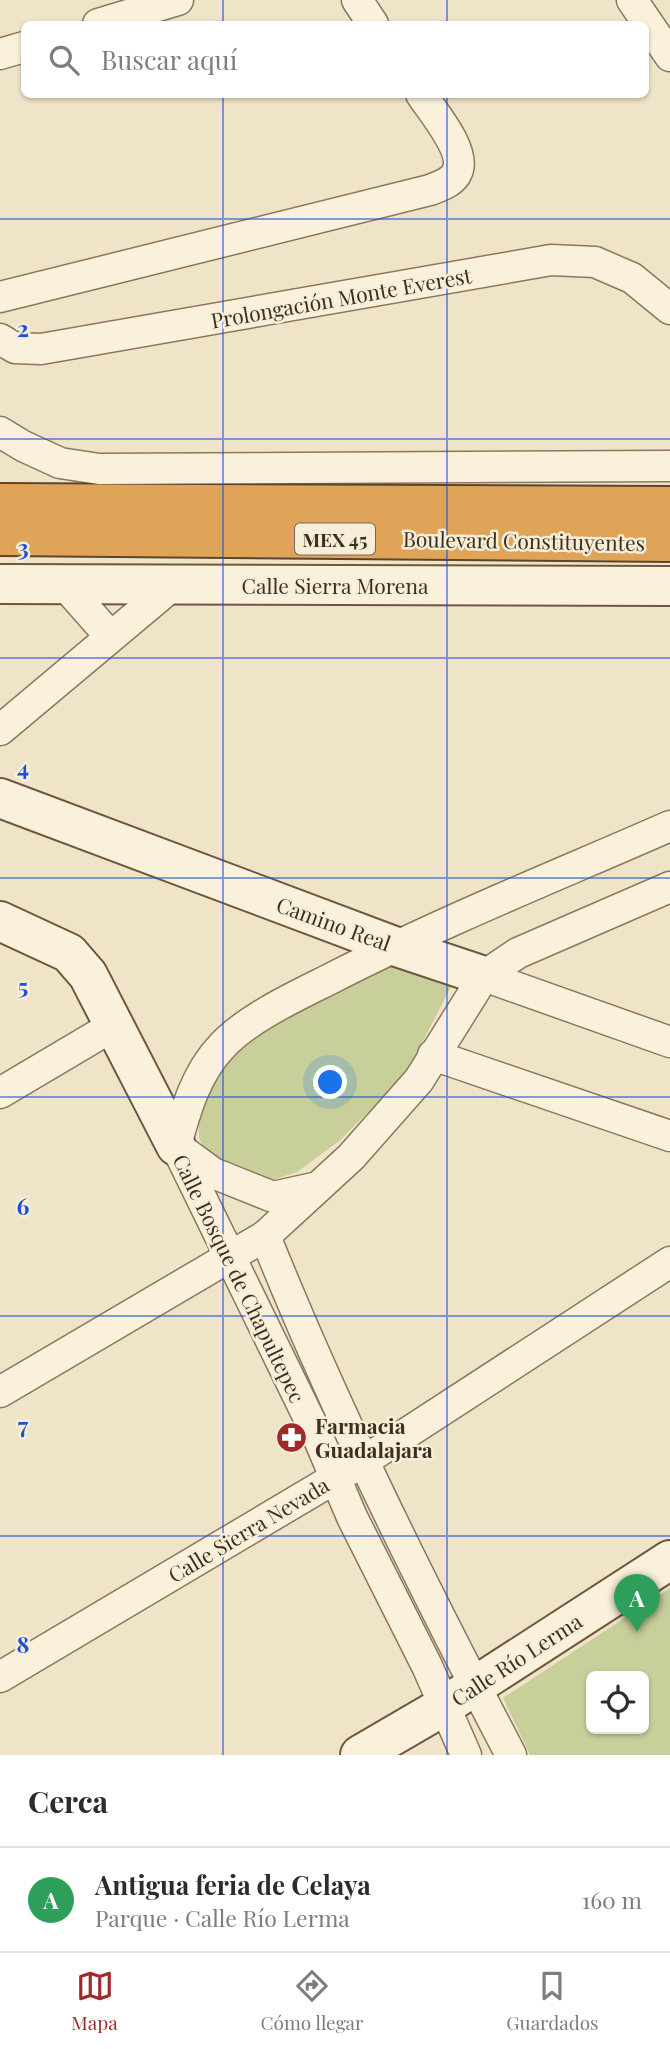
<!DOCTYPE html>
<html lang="es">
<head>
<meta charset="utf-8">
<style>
  :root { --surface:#fff; --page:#f7f7f7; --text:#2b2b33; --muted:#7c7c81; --line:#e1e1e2; --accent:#9e2a2b }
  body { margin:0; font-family:"Playfair Display",serif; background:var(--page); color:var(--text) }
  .controls { position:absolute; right:21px; bottom:21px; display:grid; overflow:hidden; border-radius:10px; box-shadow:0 2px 5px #0004 }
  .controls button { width:63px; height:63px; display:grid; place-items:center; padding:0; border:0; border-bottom:2px solid var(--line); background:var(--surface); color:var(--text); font:35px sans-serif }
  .you { position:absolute; left:331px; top:1083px; width:24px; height:24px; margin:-18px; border:5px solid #fff; border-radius:50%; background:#1a73e8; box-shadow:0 0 0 10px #1a73e833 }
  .badge { display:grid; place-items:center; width:46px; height:46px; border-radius:50%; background:var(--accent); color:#fff; font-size:23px; font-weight:700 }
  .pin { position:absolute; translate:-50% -58px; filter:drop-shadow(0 2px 4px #0008) }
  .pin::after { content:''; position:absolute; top:37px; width:24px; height:21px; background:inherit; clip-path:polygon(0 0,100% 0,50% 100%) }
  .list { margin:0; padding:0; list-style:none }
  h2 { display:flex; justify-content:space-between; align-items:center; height:91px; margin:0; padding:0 28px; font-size:30px }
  h2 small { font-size:23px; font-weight:400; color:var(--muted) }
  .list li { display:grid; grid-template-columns:46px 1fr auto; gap:21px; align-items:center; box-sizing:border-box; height:105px; padding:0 28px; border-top:2px solid var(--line) }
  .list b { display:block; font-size:26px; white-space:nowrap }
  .list p { margin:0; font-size:23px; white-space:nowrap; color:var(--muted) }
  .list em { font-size:23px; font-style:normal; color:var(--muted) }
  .icon { flex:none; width:38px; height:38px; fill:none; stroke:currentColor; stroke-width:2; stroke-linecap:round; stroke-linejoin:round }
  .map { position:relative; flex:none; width:670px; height:1755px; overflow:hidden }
  .search { position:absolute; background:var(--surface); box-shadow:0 2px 5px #0004; left:21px; right:21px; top:21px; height:77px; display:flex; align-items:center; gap:18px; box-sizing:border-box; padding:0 24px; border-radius:10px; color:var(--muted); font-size:26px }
  .sheet { height:196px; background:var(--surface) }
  nav { display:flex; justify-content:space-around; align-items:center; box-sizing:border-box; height:98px; border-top:2px solid var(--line); background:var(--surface); font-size:19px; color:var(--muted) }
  nav a { display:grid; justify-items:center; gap:4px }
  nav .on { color:var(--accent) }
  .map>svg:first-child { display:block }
  .green { fill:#c9cf9b; fill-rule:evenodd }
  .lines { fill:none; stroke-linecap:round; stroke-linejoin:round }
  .street-casing { stroke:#8d765c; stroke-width:33 }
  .secondary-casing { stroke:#6f573f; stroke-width:42 }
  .highway-casing { stroke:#5b4430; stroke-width:42 }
  .street { stroke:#faf1dc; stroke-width:30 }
  .secondary { stroke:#faf1dc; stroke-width:38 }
  .highway { stroke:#e0a458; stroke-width:38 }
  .grid { fill:none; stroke:#1d4ed8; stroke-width:2; stroke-opacity:0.55 }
  .labels { text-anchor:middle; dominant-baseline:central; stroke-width:5; stroke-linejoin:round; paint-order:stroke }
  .shield { fill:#f7eed8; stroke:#756857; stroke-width:2 }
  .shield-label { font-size:19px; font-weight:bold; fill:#3d2e20 }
  .street-label { font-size:21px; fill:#3d2e20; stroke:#f7eed8 }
  .poi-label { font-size:21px; font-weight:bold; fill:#3d2e20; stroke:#f7eed8; text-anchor:start }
  .grid-label { font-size:23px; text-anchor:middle; font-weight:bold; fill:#1d4ed8; stroke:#f7eed8; stroke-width:5; stroke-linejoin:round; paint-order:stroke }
</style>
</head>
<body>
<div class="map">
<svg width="670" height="1755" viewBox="0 0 670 1755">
  <rect width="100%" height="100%" fill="#f0e4c8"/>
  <g class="green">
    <polygon points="383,955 455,979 405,1076 339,1141 297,1172 270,1181 210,1160 199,1138 199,1107 208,1079 238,1045"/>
    <path d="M 670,1588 L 670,1755 L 530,1755 L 503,1698 ZM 591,1676 L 644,1676 L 644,1729 L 591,1729 Z"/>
  </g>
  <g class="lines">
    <defs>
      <g id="street">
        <polyline points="357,0 373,24"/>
        <polyline points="632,0 670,56"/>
        <polyline points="98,24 178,0"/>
        <polyline points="0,54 24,47"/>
        <path d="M 0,297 L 430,190 C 440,186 453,182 457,172 C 467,151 432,111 421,94"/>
        <polyline points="0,339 15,348 41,349 551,260 595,262 632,278 670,309"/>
        <polyline points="0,432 23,446 60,463 99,469 670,466"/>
        <polyline points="64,584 110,636"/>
        <polyline points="0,730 173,585"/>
        <polyline points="484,976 670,1042"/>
        <polyline points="433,1055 670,1136"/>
        <polyline points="0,1093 113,1026"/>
        <polyline points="176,1146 318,1437 352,1517 427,1666 466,1755"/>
        <path d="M 176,1146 C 185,1111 196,1073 222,1046 C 248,1018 296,996 330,979 C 441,922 556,876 670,826"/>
        <polyline points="179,1148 213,1173 273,1197 318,1187"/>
        <path d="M 265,1236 C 336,1413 422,1585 511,1755"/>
        <polyline points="0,1392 265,1236 351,1157 419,1080 484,976 518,953 670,887"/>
        <polyline points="0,1677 364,1461 670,1262"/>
      </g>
      <g id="secondary">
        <polyline points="0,584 670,586"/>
        <polyline points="0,798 394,946 484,976"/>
        <polyline points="0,921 69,953 88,975 176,1146"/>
        <polyline points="360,1755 444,1706 670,1560"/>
      </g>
      <g id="highway">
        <polyline points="0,503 670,506"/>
        <polyline points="0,536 670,542"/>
      </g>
    </defs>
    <use href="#street" class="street-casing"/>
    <use href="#secondary" class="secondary-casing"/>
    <use href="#highway" class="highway-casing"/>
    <use href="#street" class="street"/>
    <use href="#secondary" class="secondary"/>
    <use href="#highway" class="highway"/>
  </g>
  <path class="grid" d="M 223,0 L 223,24M 447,0 L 447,24M 223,94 L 223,1755M 447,94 L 447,1755M 0,219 L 670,219M 0,439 L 670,439M 0,658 L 670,658M 0,878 L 670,878M 0,1097 L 670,1097M 0,1316 L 670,1316M 0,1536 L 670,1536"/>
  <defs>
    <symbol id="pharmacy-disc" viewBox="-11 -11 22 22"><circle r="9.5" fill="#9e2a2b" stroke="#f7eed8"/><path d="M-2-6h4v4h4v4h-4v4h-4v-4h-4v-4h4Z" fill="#fff"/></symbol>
  </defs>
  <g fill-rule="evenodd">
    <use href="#pharmacy-disc" x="274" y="1420" width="35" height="35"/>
  </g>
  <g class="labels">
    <rect class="shield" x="295" y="523.5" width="80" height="31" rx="5"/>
    <g class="shield-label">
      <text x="335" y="539">MEX 45</text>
    </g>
    <g class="street-label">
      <text transform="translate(341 297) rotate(-10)">Prolongación Monte Everest</text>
      <text transform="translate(524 540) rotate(1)">Boulevard Constituyentes</text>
      <text x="335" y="585">Calle Sierra Morena</text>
      <text transform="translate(334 923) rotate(20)">Camino Real</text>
      <text transform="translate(240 1278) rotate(64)">Calle Bosque de Chapultepec</text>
      <text transform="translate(248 1529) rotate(-31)">Calle Sierra Nevada</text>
      <text transform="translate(516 1659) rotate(-33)">Calle Río Lerma</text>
    </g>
    <g class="poi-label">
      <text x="315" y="1425">Farmacia<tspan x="315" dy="24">Guadalajara</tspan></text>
    </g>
  </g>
  <g class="grid-label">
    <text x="23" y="337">2</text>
    <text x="23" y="556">3</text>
    <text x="23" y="776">4</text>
    <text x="23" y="995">5</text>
    <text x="23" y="1215">6</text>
    <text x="23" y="1434">7</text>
    <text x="23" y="1653">8</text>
  </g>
</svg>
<div class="controls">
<button><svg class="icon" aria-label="locate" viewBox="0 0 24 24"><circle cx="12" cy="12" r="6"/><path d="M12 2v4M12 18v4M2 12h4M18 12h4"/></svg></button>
</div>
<div class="you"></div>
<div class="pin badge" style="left:637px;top:1632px;background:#2e9e5b">A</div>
<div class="search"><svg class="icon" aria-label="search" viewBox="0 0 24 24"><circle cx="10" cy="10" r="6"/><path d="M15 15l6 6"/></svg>Buscar aquí</div>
</div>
<section class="sheet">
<h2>Cerca<small></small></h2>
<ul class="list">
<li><span class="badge" style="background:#2e9e5b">A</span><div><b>Antigua feria de Celaya</b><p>Parque · Calle Río Lerma</p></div><em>160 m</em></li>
</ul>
</section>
<nav>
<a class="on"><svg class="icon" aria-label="map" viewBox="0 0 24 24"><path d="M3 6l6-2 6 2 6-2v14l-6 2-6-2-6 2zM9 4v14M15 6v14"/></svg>Mapa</a>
<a><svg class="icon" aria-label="directions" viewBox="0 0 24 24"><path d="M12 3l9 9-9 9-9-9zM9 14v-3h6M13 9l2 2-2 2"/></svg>Cómo llegar</a>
<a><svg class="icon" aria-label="saved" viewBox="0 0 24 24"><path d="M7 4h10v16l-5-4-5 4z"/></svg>Guardados</a>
</nav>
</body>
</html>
